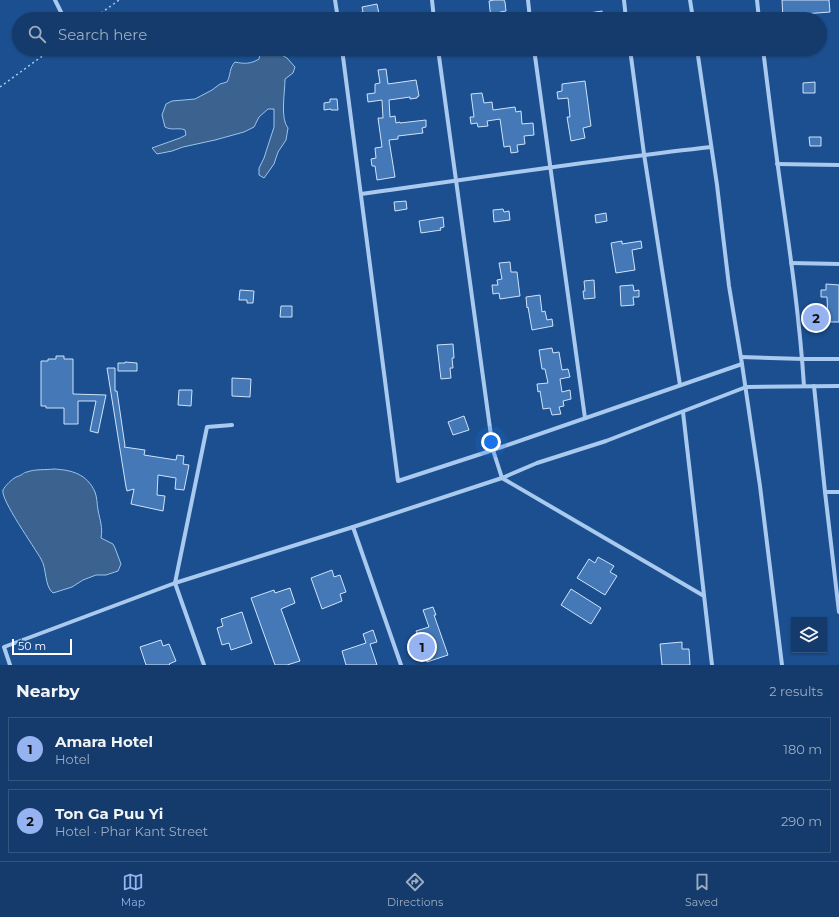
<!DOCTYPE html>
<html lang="en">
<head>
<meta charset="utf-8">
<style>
  :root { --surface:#143b6b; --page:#214673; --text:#f1f3f6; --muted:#9dadc1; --line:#33557e; --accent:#95b2f1 }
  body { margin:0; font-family:Montserrat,sans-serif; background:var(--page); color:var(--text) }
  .controls { position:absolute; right:12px; bottom:12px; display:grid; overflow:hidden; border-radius:0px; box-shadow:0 1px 3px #0004 }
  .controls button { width:36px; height:36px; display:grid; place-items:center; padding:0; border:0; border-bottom:1px solid var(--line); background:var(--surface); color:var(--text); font:20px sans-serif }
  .scale { position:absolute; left:12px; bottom:10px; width:60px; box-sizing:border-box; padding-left:4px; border:2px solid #fff; border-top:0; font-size:11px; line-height:14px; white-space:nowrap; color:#fff; -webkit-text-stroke:3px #1b4f8f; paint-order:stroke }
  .you { position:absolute; left:491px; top:442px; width:14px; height:14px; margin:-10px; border:3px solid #fff; border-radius:50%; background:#1a73e8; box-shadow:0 0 0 6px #1a73e833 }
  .badge { display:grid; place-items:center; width:26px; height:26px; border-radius:50%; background:var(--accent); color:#111; font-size:13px; font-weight:700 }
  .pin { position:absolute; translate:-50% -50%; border:2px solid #fff; box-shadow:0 1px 4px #0006 }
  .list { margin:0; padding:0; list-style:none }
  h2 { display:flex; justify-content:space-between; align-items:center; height:52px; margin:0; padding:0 16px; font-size:17px }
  h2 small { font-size:13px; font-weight:400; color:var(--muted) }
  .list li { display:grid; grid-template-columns:26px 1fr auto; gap:12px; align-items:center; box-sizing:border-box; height:64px; margin:0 8px 8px; padding:0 8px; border:1px solid var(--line); border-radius:0px }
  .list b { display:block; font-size:15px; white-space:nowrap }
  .list p { margin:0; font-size:13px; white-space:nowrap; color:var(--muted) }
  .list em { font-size:13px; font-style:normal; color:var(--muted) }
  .icon { flex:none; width:22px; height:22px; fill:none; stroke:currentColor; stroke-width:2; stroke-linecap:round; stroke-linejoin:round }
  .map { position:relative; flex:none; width:839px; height:665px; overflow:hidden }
  .search { position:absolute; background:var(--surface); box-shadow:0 1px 3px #0004; left:12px; right:12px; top:12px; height:44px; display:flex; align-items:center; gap:10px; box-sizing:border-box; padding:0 14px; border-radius:22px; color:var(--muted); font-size:15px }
  .sheet { height:196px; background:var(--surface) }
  nav { display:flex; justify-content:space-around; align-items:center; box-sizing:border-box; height:56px; border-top:1px solid var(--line); background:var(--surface); font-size:11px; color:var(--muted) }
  nav a { display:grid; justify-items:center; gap:2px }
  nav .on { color:var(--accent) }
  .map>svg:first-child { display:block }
  .water { fill:#3c6290; stroke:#9cc4f0 }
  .building { fill:#4478b7; stroke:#cfe3fa }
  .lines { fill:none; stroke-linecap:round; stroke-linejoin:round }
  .path { stroke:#a9c9ee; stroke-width:1.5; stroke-dasharray:2 3; stroke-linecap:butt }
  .minor { stroke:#a9c9ee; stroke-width:4 }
</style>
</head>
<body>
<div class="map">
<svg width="839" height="665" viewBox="0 0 839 665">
  <rect width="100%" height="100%" fill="#1b4f8f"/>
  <g class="water">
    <path d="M 259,49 L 271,49 L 287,58 L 295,67 L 293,73 L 285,79 C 285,92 280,119 288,128 L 286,140 L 278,152 L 274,164 L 264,178 L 259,175 L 259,168 L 264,158 L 274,127 L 274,109 L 268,109 L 259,117 L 254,127 L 244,132 L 215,140 L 183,147 L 172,151 L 157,154 L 152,148 L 180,138 L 186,135 L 185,130 C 179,127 172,131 165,127 L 162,115 L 166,104 L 172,101 L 195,99 L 212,90 L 220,84 L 227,82 C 231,75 229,68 235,62 C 244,64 251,64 259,59 L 260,54 Z"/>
    <path d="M 54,469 C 72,470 87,474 95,492 C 97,497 97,504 98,510 C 100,520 103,528 101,538 L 113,544 L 115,548 L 121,564 L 118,571 L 106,575 L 96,575 L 83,580 L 72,587 L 53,593 C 44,586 47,568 41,559 C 35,548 0,499 3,490 C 5,486 12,479 16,477 C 17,477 21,475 21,475 C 25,473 22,473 27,472 C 35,469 45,470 54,469 Z"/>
  </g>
  <g class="building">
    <polygon points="494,0 504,0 505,2 506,11 500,12 501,19 491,19 489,1"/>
    <polygon points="782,0 829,0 830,12 804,14 804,19 783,19"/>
    <polygon points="377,4 380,19 358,19 357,13 363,12 362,7"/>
    <polygon points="602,11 604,19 576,19 576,15"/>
    <polygon points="386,69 388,84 416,80 419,96 417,97 417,98 410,99 410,97 389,100 390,117 395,116 396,123 400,122 400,123 426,120 426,127 422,128 423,133 398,136 398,139 389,140 395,177 377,180 375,166 372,166 371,159 376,158 375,148 382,147 378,118 383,118 382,100 368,102 367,94 375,93 375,84 380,83 378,70"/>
    <polygon points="585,81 591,126 583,128 585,138 571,141 567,117 570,117 568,98 558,99 557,92 562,91 562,84"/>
    <polygon points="815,82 815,93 803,93 803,83"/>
    <polygon points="482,93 484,103 492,102 493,110 515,107 516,112 521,111 522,124 533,123 534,135 524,136 525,144 517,145 518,152 511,153 510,146 504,147 500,119 487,121 488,126 478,127 477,123 471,124 470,117 474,117 471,94"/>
    <polygon points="330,99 337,99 338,110 331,110 331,109 324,110 324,103 330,102"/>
    <polygon points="809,137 821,137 821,146 810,146"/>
    <polygon points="406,201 407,209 395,211 394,202"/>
    <polygon points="503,209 504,212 509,211 510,220 494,222 493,210"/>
    <polygon points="606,213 607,221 596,223 595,215"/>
    <polygon points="443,217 444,227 440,228 441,230 421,233 419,221"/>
    <polygon points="622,241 622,244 641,241 642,248 632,250 635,270 616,273 611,243"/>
    <polygon points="510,262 511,272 517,272 520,296 500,299 499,293 493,294 492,285 498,285 497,280 502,279 499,263"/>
    <polygon points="594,280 595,298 584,299 583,291 585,291 584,281"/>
    <polygon points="826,284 839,285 839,322 828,322 827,297 821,297 821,290 826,290"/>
    <polygon points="633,285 634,291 639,290 639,297 633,297 634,305 621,306 620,286"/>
    <polygon points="240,290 254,291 253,303 247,303 247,300 239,300"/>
    <polygon points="540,295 542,312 545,311 547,320 552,319 553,326 532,330 528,307 527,308 526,297"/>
    <polygon points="281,306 292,306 292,317 280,317"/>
    <polygon points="453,344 454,358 452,358 453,368 450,368 451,378 441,379 437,345"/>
    <polygon points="552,348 553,353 559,352 562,370 568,369 570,377 560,379 562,392 570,390 571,399 563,401 564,406 559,407 561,414 552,415 550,408 543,409 540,391 538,392 537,384 548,383 545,369 542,369 539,350"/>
    <polygon points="56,356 64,356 64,359 73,359 73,394 106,395 98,433 90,431 96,401 78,401 78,424 64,424 64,408 46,408 46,406 41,406 41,361 48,361 48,359 56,359"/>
    <polygon points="125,362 137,363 137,371 118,371 118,363 125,363"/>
    <polygon points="107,368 115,368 115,391 117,391 125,446 124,447 145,450 144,455 176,460 177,455 184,456 183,464 189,465 184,490 175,489 176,478 158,475 157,495 165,496 163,511 131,504 134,489 127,491 126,487"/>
    <polygon points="232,378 251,379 250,397 232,396"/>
    <polygon points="179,390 192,390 191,406 178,405"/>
    <polygon points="464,416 469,430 453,435 448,422"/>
    <polygon points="598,557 614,566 610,572 617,576 605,595 577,578 589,559 595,563"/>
    <polygon points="332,570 334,577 340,575 346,592 340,594 342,601 322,609 311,578"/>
    <polygon points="290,588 295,603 281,609 300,661 287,665 275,665 251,598 274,590 275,593"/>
    <polygon points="571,589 601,608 591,624 561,605"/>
    <polygon points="433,607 436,615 434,615 448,655 427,662 425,656 418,658 412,640 419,638 416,631 429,627 423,610"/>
    <polygon points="242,612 252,643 231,650 229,643 222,645 217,628 223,626 221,619"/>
    <polygon points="373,630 377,642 370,644 377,665 346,665 342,651 366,643 363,634"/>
    <polygon points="161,640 163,646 169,644 176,661 169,664 170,665 146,665 140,647"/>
    <polygon points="682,642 682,649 689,649 690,665 662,665 660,644"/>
  </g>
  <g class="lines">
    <g class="path">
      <polyline points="93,19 119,0"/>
      <polyline points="0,87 52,49"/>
    </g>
    <g class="minor">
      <polyline points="55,0 62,14"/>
      <polyline points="335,0 338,19"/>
      <polyline points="432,0 434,19"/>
      <polyline points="528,0 530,19"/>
      <polyline points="624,0 626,19"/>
      <polyline points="690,0 693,19"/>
      <polyline points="757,0 759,19"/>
      <polyline points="342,49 398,481 493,450 742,364"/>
      <polyline points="438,49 493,450 502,478 704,596"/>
      <polyline points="534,49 585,418"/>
      <polyline points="630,49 644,154 680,385"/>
      <polyline points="697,49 717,185 729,286 742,364 760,486 782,665"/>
      <path d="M 763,49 C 769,98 775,147 782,196 C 791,259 800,323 804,386"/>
      <polyline points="777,164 839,165"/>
      <path d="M 361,194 C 478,178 594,160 711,147"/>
      <polyline points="791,263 839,264"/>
      <polyline points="741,357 803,359 839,359"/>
      <polyline points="814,386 825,492 839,612"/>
      <polyline points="683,412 712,665"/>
      <polyline points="825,492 839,492"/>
      <polyline points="353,527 401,665"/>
      <polyline points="10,665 4,647 175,583 353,527 502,478 537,463 606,441 746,387 839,386"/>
      <polyline points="204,665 175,583 207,427 232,425"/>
    </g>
  </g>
</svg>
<div class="controls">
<button><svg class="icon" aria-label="layers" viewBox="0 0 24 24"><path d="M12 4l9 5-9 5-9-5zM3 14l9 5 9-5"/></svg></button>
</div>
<div class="scale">50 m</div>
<div class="you"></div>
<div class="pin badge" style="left:422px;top:647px">1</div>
<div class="pin badge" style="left:816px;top:318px">2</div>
<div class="search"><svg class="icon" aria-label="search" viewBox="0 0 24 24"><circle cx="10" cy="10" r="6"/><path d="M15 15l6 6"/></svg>Search here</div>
</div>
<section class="sheet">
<h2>Nearby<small>2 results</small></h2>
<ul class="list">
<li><span class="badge">1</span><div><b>Amara Hotel</b><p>Hotel</p></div><em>180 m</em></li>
<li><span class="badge">2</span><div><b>Ton Ga Puu Yi</b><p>Hotel · Phar Kant Street</p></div><em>290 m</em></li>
</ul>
</section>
<nav>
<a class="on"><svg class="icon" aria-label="map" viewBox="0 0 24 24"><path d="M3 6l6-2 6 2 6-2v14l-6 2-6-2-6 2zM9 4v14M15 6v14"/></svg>Map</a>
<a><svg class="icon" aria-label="directions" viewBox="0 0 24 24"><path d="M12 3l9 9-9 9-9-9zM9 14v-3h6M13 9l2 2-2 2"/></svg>Directions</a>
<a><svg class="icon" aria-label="saved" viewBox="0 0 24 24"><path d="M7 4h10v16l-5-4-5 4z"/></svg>Saved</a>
</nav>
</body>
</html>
